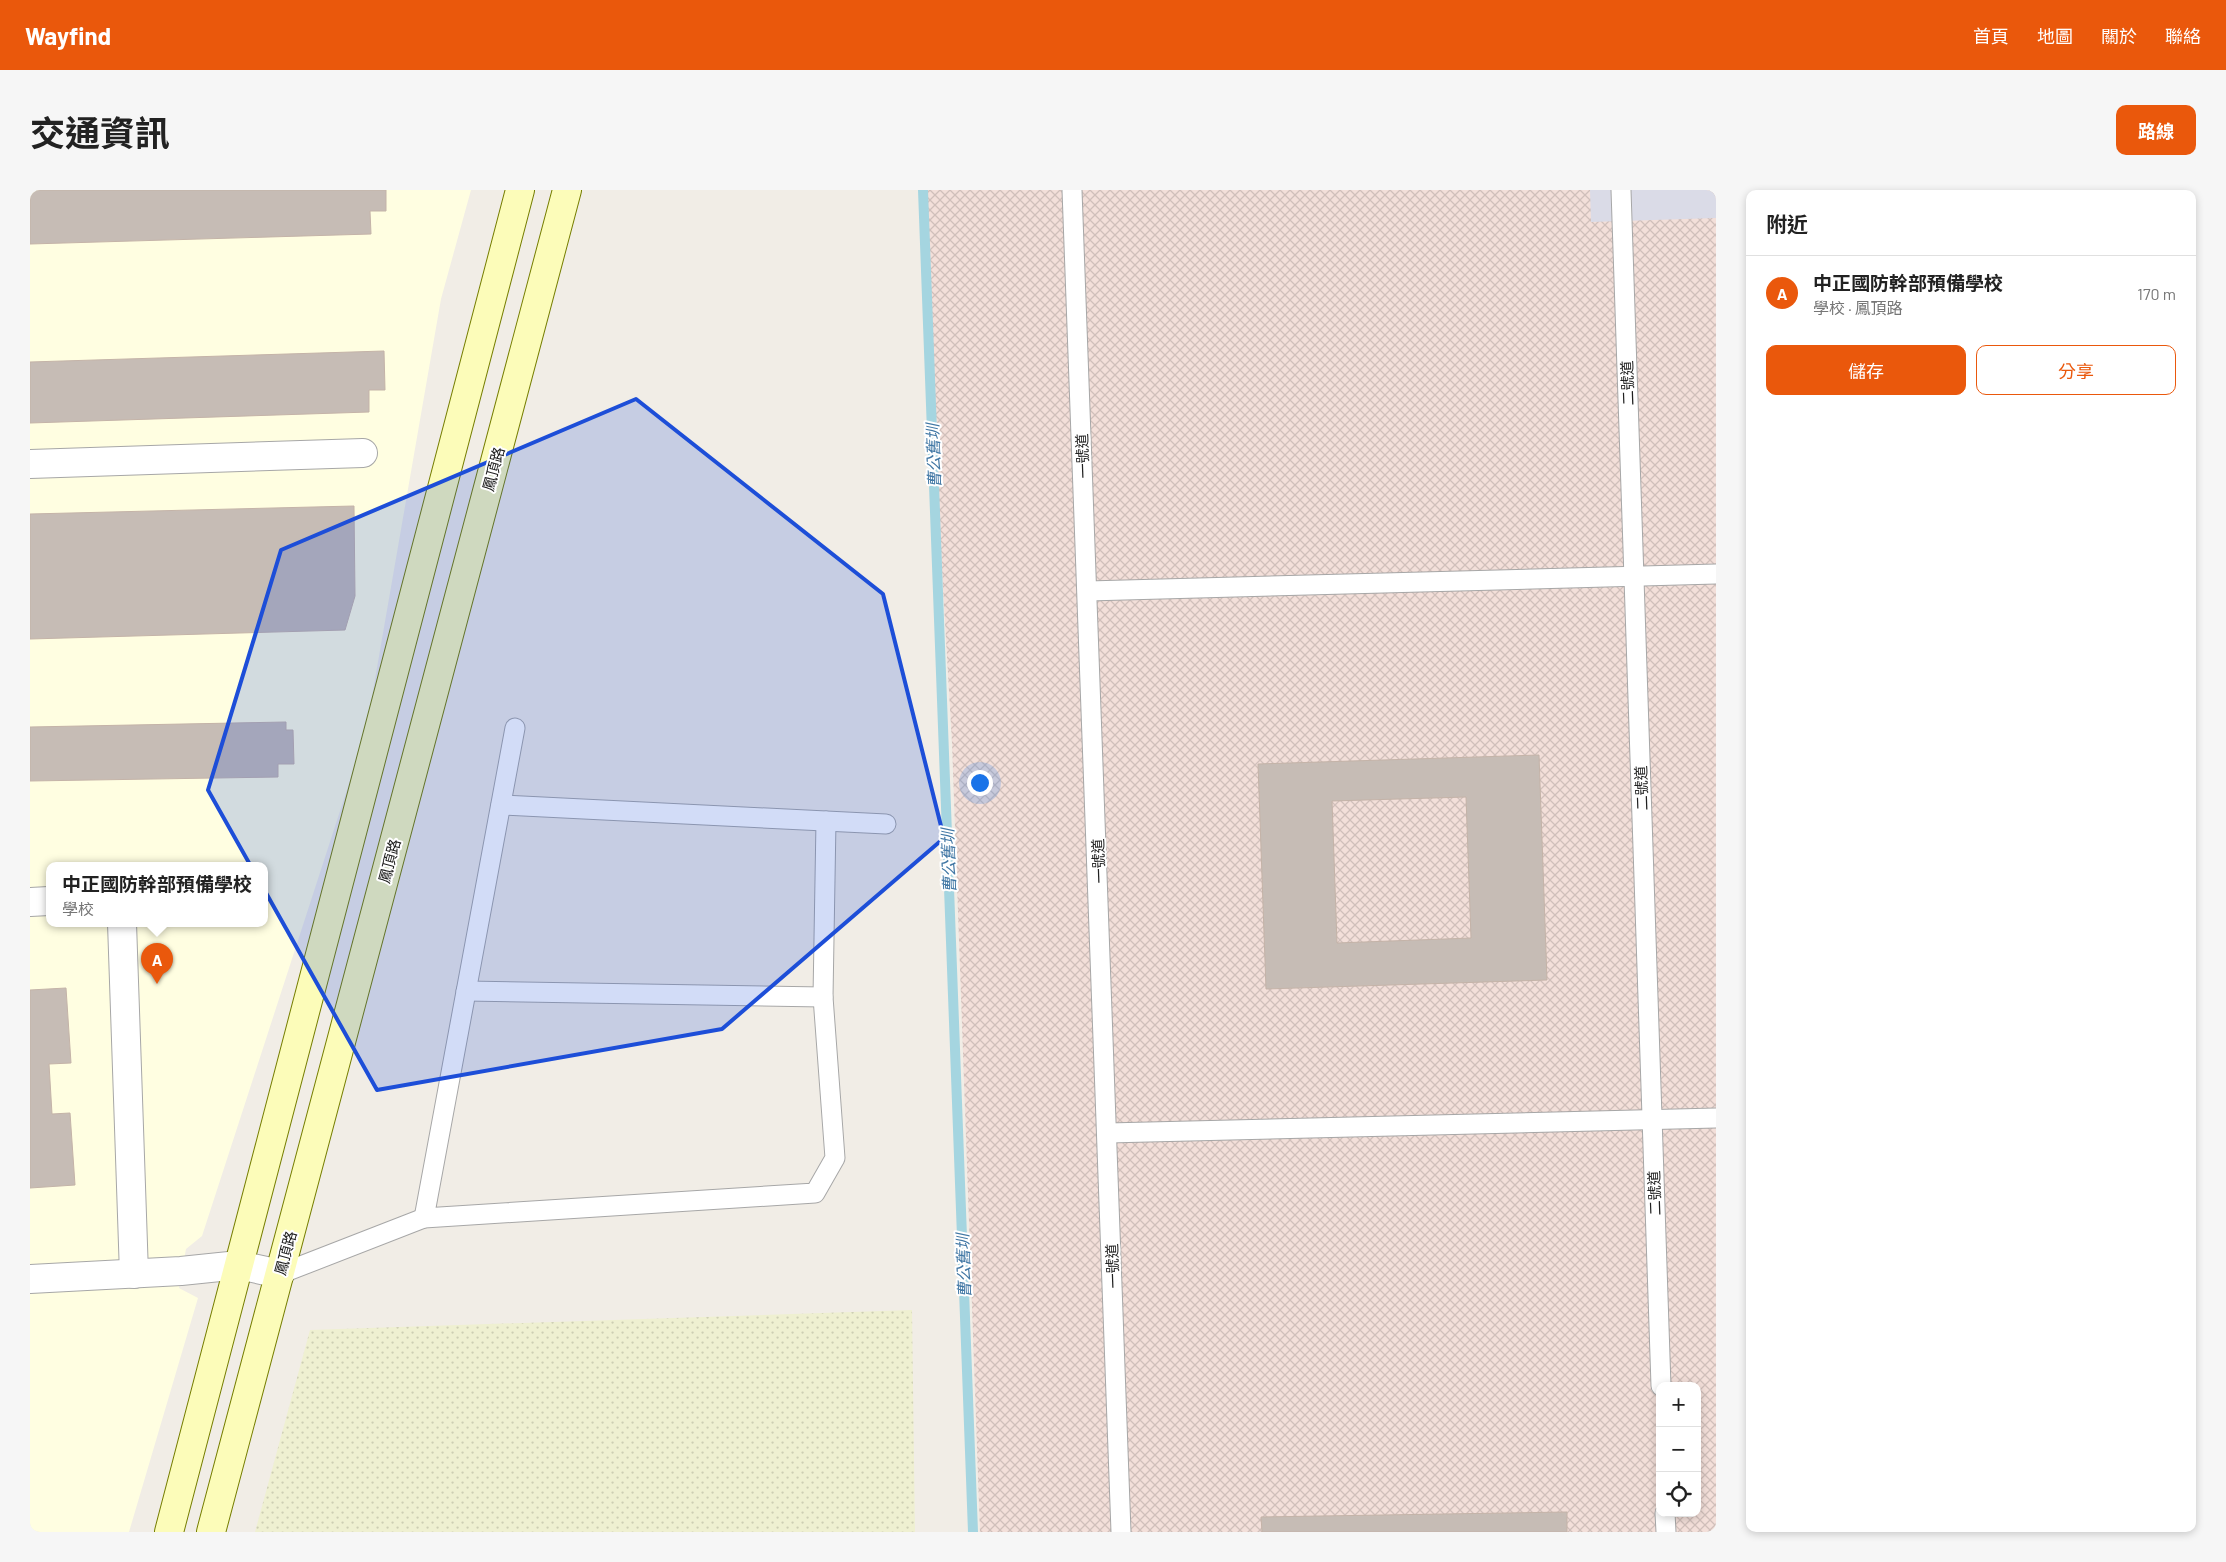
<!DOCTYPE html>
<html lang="zh-TW">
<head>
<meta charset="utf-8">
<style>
  :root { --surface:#fff; --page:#f6f6f6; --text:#222; --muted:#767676; --line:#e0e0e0; --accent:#ea580c }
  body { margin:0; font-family:Barlow,"Noto Sans TC",sans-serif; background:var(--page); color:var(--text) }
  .controls { position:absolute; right:15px; bottom:15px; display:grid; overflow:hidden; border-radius:10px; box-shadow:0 2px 8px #0003 }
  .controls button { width:45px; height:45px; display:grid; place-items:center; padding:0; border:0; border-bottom:1px solid var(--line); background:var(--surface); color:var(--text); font:25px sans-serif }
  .you { position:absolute; left:949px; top:592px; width:18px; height:18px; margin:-12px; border:4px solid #fff; border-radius:50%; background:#1a73e8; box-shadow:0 0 0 8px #1a73e833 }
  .badge { display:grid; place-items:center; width:32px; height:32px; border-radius:50%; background:var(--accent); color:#fff; font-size:16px; font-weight:700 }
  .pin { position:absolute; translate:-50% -41px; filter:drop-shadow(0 1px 2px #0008) }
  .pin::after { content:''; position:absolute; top:26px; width:18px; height:15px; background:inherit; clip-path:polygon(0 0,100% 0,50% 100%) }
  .popup { position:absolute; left:16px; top:672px; width:222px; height:65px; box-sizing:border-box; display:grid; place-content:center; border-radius:10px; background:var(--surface); filter:drop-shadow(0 1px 4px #0005); font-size:16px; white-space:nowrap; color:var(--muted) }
  .popup b { font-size:19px; color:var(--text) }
  .popup::after { content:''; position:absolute; left:50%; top:100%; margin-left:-10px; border:10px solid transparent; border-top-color:var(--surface) }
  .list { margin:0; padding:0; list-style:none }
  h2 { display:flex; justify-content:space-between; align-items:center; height:65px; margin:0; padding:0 20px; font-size:21px }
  h2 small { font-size:16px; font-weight:400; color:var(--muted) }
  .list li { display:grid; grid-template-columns:32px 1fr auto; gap:15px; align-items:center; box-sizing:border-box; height:75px; padding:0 20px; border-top:1px solid var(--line) }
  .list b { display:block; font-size:19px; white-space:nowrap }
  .list p { margin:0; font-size:16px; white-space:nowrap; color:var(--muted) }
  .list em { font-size:16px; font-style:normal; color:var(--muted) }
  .actions { display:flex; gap:10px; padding:15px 20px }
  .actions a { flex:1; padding:11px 0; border:1px solid var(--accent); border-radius:10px; text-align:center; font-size:18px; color:var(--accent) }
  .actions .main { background:var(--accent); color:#fff }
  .icon { flex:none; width:28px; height:28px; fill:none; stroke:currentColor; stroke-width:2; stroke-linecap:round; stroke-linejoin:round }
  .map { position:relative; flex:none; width:1686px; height:1342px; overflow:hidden; border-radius:10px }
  header { display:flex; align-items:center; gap:30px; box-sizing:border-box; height:70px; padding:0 25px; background:var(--accent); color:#fff }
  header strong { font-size:24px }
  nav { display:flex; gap:28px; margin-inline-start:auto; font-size:18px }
  .intro { display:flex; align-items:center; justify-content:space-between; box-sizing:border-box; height:120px; padding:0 30px }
  h1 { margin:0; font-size:35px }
  .button { padding:12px 22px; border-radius:10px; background:var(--accent); color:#fff; font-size:18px; font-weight:700 }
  main { display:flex; gap:30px; padding:0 30px }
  aside { flex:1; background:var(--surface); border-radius:10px; box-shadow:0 2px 8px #0003 }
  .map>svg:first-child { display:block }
  .education { fill:#fffee1; fill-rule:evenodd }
  .military { fill:url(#military-cross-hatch); fill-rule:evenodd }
  .farmland { fill:url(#farmland-dots) }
  .plaza { fill:#dadbe7 }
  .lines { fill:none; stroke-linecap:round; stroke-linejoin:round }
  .stream { stroke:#a5d5e0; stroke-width:10 }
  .building { fill:#c6bcb5; stroke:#c4b3a8; fill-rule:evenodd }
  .lane-casing { stroke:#a7a7a7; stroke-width:21 }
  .street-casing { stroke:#a7a7a7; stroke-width:30 }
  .secondary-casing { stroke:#767e00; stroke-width:30 }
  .lane { stroke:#fff; stroke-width:19 }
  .street { stroke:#fff; stroke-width:28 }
  .secondary { stroke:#fcfcb9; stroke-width:28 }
  .marked { fill:#1d4ed8; fill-opacity:0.2; stroke:#1d4ed8; stroke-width:4; stroke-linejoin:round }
  .labels { text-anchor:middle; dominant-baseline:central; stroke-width:4; stroke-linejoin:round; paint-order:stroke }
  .street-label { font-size:15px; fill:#202020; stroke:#fff }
  .water-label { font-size:16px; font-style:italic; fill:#4278a5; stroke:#fff }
</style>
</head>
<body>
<header>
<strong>Wayfind</strong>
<nav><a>首頁</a><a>地圖</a><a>關於</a><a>聯絡</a></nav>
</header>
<div class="intro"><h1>交通資訊</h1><a class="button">路線</a></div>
<main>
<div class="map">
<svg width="1686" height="1342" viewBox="0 0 1686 1342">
  <defs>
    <pattern id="military-cross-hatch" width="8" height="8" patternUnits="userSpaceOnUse" patternTransform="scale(1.25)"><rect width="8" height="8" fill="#f3dfd9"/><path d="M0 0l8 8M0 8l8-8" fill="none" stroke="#d0bfba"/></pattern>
    <pattern id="farmland-dots" width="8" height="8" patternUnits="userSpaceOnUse" patternTransform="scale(1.25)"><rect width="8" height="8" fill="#eff0d1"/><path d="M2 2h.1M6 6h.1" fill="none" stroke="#cdceb3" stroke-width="1.8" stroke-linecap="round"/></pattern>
  </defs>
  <rect width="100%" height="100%" fill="#f1ede6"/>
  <path class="education" d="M 0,0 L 441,0 L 411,109 L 336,541 L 172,1046 L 156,1059 L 149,1098 L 168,1108 L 99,1342 L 0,1342 ZM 19,675 L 234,675 L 234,733 L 19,733 Z"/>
  <path class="military" d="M 890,0 L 1686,0 L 1686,1342 L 950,1342 L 922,553 ZM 1630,1196 L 1667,1196 L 1667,1323 L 1630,1323 Z"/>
  <polygon class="farmland" points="882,1120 885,1342 225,1342 280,1140"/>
  <polygon class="plaza" points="1560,0 1686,0 1686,28 1561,32"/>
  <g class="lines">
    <polyline class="stream" points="893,0 943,1342"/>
  </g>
  <g class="building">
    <polygon points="0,0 356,0 356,21 340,21 341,44 0,54"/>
    <polygon points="354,161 355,200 339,200 339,222 0,233 0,172"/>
    <polygon points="324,316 325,406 315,440 0,449 0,324"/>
    <polygon points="256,532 256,540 263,540 264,574 248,574 248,587 0,591 0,537"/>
    <path d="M 1509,565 L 1517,790 L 1236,799 L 1228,574 ZM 1436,607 L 1441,748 L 1307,753 L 1302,611 Z"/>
    <polygon points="36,798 41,873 19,874 22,924 40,923 45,995 0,998 0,800"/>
    <polygon points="1537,1322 1537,1342 1232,1342 1231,1327"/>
  </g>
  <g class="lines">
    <defs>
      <g id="lane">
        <polyline points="1042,0 1091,1342"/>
        <polyline points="1591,0 1631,1196"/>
        <polyline points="1058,401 1686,384"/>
        <polyline points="485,538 394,1028 785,1003 805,968 793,807 796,631"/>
        <polyline points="471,615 856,634"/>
        <polyline points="436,801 793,807"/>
        <polyline points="1078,943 1686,928"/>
        <polyline points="250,1084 394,1028"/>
        <polyline points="1635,1323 1636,1342"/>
      </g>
      <g id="street">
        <polyline points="0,274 333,263"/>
        <polyline points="0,712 19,711"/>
        <polyline points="92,733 104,1084"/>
        <polyline points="0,1089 151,1081 209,1075 250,1084"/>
      </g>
      <g id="secondary">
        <polyline points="139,1342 490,0"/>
        <polyline points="181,1342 537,0"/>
      </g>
    </defs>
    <use href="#lane" class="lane-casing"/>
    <use href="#street" class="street-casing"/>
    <use href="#secondary" class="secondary-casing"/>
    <use href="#lane" class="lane"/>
    <use href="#street" class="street"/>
    <use href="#secondary" class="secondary"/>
  </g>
  <path class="marked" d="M 606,209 L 853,404 L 914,648 L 692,839 L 347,900 L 178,600 L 251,360 Z"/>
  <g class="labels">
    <g class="street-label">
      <text transform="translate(1597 193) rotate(-92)">二號道</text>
      <text transform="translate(1052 266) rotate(-92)">一號道</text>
      <text transform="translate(463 279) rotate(-75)">鳳頂路</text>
      <text transform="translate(1611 598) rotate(-92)">二號道</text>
      <text transform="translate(359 671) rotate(-75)">鳳頂路</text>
      <text transform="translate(1068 671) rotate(-92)">一號道</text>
      <text transform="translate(1624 1003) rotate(-92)">二號道</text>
      <text transform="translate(255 1063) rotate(-75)">鳳頂路</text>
      <text transform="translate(1082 1076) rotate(-92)">一號道</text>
    </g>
    <g class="water-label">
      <text transform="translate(903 266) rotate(-92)">曹公舊圳</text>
      <text transform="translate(918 671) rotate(-92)">曹公舊圳</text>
      <text transform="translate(933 1076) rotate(-92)">曹公舊圳</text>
    </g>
  </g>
</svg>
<div class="controls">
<button>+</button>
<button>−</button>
<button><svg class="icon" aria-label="locate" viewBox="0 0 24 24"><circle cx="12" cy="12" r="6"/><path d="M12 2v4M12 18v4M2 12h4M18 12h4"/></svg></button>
</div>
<div class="you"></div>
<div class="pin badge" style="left:127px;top:794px">A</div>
<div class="popup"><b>中正國防幹部預備學校</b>學校</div>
</div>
<aside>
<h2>附近<small></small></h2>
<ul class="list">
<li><span class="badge">A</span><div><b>中正國防幹部預備學校</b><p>學校 · 鳳頂路</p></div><em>170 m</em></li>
</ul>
<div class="actions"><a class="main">儲存</a><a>分享</a></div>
</aside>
</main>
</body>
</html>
